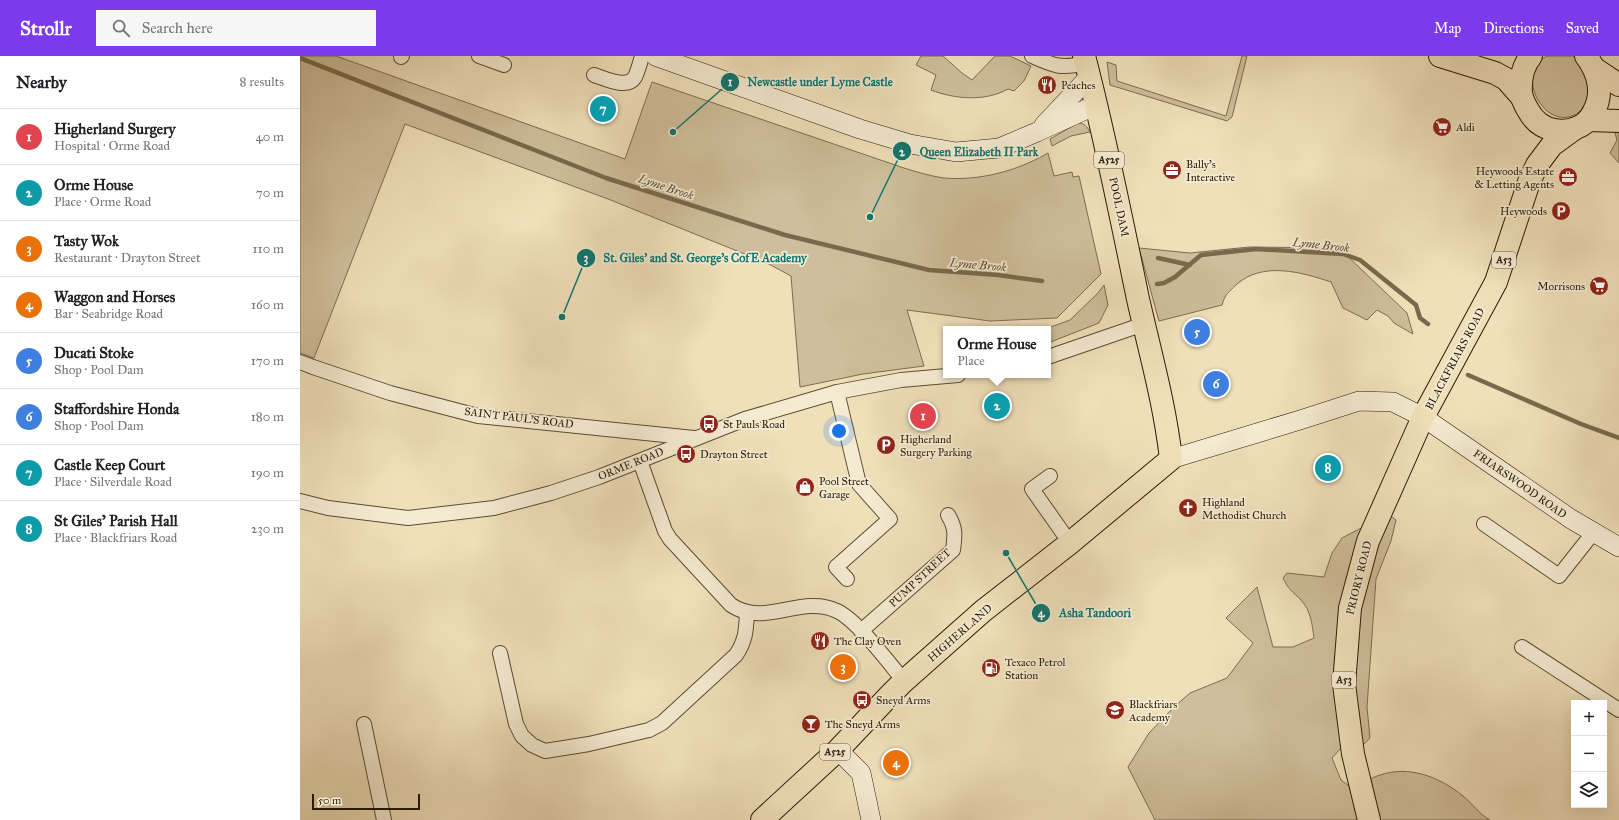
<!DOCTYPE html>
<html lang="en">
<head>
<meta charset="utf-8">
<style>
  :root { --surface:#fff; --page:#f6f6f6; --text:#202124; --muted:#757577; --line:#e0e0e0; --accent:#7c3aed }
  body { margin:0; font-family:"IM FELL Great Primer",serif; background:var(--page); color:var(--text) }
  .controls { position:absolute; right:12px; bottom:12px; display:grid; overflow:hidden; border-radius:0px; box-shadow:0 4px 16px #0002 }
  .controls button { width:36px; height:36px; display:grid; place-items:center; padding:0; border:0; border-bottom:1px solid var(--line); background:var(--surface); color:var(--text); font:20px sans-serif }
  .scale { position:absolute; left:12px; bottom:10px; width:108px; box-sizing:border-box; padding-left:4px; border:2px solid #2b1a05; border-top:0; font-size:11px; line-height:14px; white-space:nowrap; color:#2b1a05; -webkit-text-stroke:3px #f5ebd2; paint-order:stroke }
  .you { position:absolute; left:539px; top:375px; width:14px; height:14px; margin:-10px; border:3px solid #fff; border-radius:50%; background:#1a73e8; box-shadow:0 0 0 6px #1a73e833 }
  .badge { display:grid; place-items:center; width:26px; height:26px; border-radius:50%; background:var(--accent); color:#fff; font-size:13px; font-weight:700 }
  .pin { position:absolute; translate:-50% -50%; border:2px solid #fff; box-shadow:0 1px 4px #0006 }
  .popup { position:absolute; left:643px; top:270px; width:108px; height:52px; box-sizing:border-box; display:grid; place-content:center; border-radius:0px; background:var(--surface); filter:drop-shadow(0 1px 3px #0005); font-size:13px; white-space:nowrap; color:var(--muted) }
  .popup b { font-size:15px; color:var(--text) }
  .popup::after { content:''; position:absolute; left:50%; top:100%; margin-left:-8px; border:8px solid transparent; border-top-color:var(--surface) }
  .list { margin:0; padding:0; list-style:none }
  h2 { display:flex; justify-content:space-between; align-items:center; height:52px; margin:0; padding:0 16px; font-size:17px }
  h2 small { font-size:13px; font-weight:400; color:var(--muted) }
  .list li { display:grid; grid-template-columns:26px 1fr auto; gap:12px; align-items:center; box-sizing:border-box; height:56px; padding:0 16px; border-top:1px solid var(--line) }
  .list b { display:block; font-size:15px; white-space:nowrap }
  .list p { margin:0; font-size:13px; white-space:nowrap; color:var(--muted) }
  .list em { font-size:13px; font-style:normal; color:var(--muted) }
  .icon { flex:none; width:22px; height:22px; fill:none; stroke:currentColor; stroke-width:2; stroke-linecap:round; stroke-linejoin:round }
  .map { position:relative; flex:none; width:1319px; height:764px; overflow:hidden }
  header { display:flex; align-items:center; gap:24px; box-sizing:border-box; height:56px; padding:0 20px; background:var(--accent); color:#fff }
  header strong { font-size:19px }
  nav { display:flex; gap:22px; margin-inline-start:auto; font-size:14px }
  .search { width:280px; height:36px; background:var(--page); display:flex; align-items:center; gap:10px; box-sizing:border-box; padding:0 14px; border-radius:0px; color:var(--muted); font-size:15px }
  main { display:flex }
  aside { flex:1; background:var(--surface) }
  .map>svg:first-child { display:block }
  .green { fill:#cfbe9b; stroke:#7d6c50 }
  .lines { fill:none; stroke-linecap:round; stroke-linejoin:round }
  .stream { stroke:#79694c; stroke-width:4.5 }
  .street-casing { stroke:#5c4c32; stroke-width:16 }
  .secondary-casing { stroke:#2b1a05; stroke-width:20 }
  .primary-casing { stroke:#2b1a05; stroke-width:24 }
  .highway-casing { stroke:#2b1a05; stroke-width:24 }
  .street { stroke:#f5ebd2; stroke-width:14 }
  .secondary { stroke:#f5ebd2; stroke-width:19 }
  .primary { stroke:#f0e0ba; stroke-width:22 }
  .highway { stroke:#f0e0ba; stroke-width:22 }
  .labels { text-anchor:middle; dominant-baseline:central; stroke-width:3.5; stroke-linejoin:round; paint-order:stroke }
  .shield { fill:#f5ebd2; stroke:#685942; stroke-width:1 }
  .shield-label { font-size:10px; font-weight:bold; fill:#2b1a05 }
  .poi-label { font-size:11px; fill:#2b1a05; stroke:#f5ebd2; text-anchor:start }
  .street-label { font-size:11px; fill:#2b1a05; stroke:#f5ebd2 }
  .water-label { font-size:12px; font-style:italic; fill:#5f4e35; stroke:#f5ebd2 }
  .leader { fill:none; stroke:#0f766e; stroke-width:1.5 }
  .callout-dot { fill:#0f766e; stroke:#f5ebd2; stroke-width:1.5 }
  .mark-label { font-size:12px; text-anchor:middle; font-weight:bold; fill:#fff }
  .callout-label { font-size:12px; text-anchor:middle; font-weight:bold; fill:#0f766e; stroke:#f5ebd2; stroke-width:3.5; stroke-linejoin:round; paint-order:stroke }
</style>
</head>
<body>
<header>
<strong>Strollr</strong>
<div class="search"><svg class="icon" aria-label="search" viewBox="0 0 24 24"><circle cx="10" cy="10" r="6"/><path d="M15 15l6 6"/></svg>Search here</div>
<nav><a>Map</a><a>Directions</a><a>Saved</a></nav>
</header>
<main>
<aside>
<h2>Nearby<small>8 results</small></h2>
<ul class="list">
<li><span class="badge" style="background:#e0444e">1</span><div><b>Higherland Surgery</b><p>Hospital · Orme Road</p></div><em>40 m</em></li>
<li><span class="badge" style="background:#0f9aa8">2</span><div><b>Orme House</b><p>Place · Orme Road</p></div><em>70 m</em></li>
<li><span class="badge" style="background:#e8710a">3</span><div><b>Tasty Wok</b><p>Restaurant · Drayton Street</p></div><em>110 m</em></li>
<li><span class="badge" style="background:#e8710a">4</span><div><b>Waggon and Horses</b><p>Bar · Seabridge Road</p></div><em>160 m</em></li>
<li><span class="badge" style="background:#3f7fe0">5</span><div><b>Ducati Stoke</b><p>Shop · Pool Dam</p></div><em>170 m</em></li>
<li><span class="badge" style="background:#3f7fe0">6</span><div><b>Staffordshire Honda</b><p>Shop · Pool Dam</p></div><em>180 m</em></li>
<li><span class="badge" style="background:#0f9aa8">7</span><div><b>Castle Keep Court</b><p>Place · Silverdale Road</p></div><em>190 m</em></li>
<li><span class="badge" style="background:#0f9aa8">8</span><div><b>St Giles' Parish Hall</b><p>Place · Blackfriars Road</p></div><em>230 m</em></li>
</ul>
</aside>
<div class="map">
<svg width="1319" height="764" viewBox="0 0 1319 764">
  <rect width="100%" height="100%" fill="#f0e0ba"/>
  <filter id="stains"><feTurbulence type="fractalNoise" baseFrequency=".005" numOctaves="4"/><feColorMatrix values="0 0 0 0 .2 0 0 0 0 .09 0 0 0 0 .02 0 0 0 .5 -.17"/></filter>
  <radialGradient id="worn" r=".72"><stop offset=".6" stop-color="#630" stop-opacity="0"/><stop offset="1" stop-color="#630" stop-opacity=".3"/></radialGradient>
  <g class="green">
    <path d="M 0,0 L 36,0 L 325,103 L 352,26 L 604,112 C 617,116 630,120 644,122 C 680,125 717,115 748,97 L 754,120 L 772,116 L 773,121 L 779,120 L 801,218 L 757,262 L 690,265 L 607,254 L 624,310 L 563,318 L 500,331 L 491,220 L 467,207 L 308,143 L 105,68 L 14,302 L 0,297 Z"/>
    <path d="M 621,0 L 643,0 L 662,17 L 672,24 L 695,0 L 710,0 L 731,10 L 724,25 L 714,35 L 708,33 C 685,46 654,43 631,34 L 636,19 L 616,9 Z"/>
    <polygon points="942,0 947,0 932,61 927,65 810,29 807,6 816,9 817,25 926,60"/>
    <path d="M 1247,0 L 1273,0 C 1285,10 1289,23 1289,38 C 1289,44 1284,53 1279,56 C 1247,80 1212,18 1247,0 Z"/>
    <path d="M 778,67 C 784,67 787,70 790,76 L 771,80 L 752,90 L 750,83 Z"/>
    <polygon points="1314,73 1319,74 1319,107 1310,97 1317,84"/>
    <path d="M 949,191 L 1039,192 L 1107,257 L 1113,278 L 1094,267 L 1088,260 L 1077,254 L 1067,264 L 1043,252 L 1031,226 C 1001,216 962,205 936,229 C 929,236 925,238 922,249 L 859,265 L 839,192 L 890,197 Z"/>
    <polygon points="804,229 808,249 799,267 748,287 748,273 745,273 770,264 798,237"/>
    <path d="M 1088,458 L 1096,464 L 1091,485 L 1076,523 L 1067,651 L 1070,682 L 1063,689 L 1041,692 L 1032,702 L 1041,724 L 1052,732 C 1061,727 1071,722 1080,719 C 1109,709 1140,721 1163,740 C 1173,748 1179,758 1190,764 L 855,764 L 828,711 L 849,677 L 874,651 L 890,637 L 927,622 L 953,587 L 926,562 L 957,531 L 973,591 L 993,591 L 1014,582 C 1012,568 1011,555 1001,544 C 993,536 988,533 983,522 L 987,517 L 1024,521 L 1032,497 L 1042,482 Z"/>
  </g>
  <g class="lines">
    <g class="stream">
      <polyline points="0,2 306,122 485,179 629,214 698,219 742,225"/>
      <polyline points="858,202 890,209"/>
      <polyline points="857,228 864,227 875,221 901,199 956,193 1043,198 1060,204 1116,249 1120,262 1128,268"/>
      <polyline points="1168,319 1281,368 1319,382"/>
    </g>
    <defs>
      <g id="street">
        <polyline points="179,0 204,9"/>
        <path d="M 732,0 C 754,10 761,13 786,7"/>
        <polyline points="101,1 102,0"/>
        <path d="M 294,19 C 304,22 327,34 335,21 C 338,15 340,7 342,0"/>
        <polyline points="748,301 844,268"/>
        <polyline points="0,306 13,311 90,337 178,360 394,382"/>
        <polyline points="537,336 559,428 590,463 536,511 547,523"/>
        <path d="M 340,405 L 365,475 L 370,483 L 431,549 C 465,572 501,538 537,555 C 557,564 589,607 604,625"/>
        <polyline points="750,420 732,433 770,487"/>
        <polyline points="0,445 28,452 108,462 194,452 251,437 299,421 445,363 537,336 601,324 658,319"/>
        <polyline points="1184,468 1259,520 1293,477"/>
        <path d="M 561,575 L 653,494 C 655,479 656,472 648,459"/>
        <polyline points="1222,591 1319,654"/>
        <path d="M 200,597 L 216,668 L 222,680 L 232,689 L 245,695 L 289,688 L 349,674 L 362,667 L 436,599 C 446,584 446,574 447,557"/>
        <polyline points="64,668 84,764"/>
      </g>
      <g id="secondary">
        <polyline points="355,0 560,73 610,88 656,96 699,92 737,76 787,53 797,50"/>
        <polyline points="744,69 789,21"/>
        <polyline points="871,403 1000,364 1059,345 1093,346 1123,361 1271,463 1319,491"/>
        <polyline points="538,694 561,717 571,764"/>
      </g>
      <path id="primary" d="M 462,764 L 538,694 L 589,640 L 604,625 L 683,555 L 770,487 L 871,403 C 865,349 850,296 838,243 C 821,161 805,80 784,0"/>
      <g id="highway">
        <polyline points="1140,0 1195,17 1206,23 1221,40"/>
        <path d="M 1231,0 C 1222,11 1220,23 1221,37 C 1222,43 1225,49 1228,54 C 1240,77 1268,81 1288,65 C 1290,63 1291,60 1293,57 C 1304,38 1299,17 1286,0"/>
        <polyline points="1295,13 1319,29"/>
        <polyline points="1288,64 1319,65"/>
        <polyline points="1069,764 1053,698 1044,628 1050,552 1068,485 1123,361 1196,226 1229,126 1237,109 1252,89 1274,73"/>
      </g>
    </defs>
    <use href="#street" class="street-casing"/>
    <use href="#secondary" class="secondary-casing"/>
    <use href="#primary" class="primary-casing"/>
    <use href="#highway" class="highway-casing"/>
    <use href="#street" class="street"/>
    <use href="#secondary" class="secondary"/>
    <use href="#primary" class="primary"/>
    <use href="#highway" class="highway"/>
  </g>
  <defs>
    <symbol id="restaurant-disc" viewBox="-11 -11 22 22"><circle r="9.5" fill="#8f2418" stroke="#f5ebd2"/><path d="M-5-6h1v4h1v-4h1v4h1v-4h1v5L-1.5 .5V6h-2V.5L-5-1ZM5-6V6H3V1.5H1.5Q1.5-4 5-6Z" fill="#fff"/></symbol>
    <symbol id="supermarket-disc" viewBox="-11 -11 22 22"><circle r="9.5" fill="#8f2418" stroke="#f5ebd2"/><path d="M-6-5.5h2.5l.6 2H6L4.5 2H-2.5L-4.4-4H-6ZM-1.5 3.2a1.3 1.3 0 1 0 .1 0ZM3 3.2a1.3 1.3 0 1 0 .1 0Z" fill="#fff"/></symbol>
    <symbol id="office-disc" viewBox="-11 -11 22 22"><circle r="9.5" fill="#8f2418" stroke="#f5ebd2"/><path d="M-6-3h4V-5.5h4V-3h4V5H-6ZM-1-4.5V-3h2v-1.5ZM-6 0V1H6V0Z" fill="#fff"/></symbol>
    <symbol id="parking-disc" viewBox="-11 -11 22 22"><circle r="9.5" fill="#8f2418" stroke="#f5ebd2"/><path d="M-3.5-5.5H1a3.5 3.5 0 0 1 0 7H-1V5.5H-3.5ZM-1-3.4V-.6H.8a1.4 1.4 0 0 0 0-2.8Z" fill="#fff"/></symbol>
    <symbol id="bus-disc" viewBox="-11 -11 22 22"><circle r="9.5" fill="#8f2418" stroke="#f5ebd2"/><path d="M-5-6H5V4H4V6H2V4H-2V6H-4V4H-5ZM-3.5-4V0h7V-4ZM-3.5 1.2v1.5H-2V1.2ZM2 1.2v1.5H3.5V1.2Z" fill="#fff"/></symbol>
    <symbol id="shop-disc" viewBox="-11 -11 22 22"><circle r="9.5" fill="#8f2418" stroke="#f5ebd2"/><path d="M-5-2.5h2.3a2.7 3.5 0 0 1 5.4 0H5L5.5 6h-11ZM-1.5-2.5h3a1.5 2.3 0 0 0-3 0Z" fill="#fff"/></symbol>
    <symbol id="church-disc" viewBox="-11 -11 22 22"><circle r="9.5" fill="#8f2418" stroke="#f5ebd2"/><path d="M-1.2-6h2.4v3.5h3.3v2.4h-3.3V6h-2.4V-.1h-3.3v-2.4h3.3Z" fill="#fff"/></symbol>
    <symbol id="fuel-disc" viewBox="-11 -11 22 22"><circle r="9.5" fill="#8f2418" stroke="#f5ebd2"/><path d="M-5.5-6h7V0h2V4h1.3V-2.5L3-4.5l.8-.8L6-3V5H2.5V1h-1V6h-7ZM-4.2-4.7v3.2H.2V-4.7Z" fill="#fff"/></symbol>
    <symbol id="school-disc" viewBox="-11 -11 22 22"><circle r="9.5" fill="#8f2418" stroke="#f5ebd2"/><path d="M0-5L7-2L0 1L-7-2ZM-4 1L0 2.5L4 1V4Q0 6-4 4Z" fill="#fff"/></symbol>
    <symbol id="bar-disc" viewBox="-11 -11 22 22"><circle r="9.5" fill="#8f2418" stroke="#f5ebd2"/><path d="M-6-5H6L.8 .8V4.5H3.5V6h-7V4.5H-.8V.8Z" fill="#fff"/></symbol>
  </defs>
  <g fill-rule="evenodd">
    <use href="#restaurant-disc" x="736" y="18" width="22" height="22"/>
    <use href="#supermarket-disc" x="1131" y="60" width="22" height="22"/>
    <use href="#office-disc" x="861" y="103" width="22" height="22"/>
    <use href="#office-disc" x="1257" y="110" width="22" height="22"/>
    <use href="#parking-disc" x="1250" y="144" width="22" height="22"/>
    <use href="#supermarket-disc" x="1288" y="219" width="22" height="22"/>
    <use href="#bus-disc" x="398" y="357" width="22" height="22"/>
    <use href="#parking-disc" x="575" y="378" width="22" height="22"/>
    <use href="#bus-disc" x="375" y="387" width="22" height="22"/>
    <use href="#shop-disc" x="494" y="420" width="22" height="22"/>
    <use href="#church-disc" x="877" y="441" width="22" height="22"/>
    <use href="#restaurant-disc" x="509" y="574" width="22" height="22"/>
    <use href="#fuel-disc" x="680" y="601" width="22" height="22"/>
    <use href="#bus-disc" x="551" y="633" width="22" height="22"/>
    <use href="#school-disc" x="804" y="643" width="22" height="22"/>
    <use href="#bar-disc" x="500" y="657" width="22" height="22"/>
  </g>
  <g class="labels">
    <g class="shield">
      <rect x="794" y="96" width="30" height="16" rx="3"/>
      <rect x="1192" y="196" width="24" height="16" rx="3"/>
      <rect x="1032" y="616" width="24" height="16" rx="3"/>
      <rect x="520" y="688" width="30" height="16" rx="3"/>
    </g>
    <g class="shield-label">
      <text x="809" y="104">A525</text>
      <text x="1204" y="204">A53</text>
      <text x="1044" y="624">A53</text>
      <text x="535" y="696">A525</text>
    </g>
    <g class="poi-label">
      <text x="761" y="29">Peaches</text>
      <text x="1156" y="71">Aldi</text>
      <text x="886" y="108">Bally's<tspan x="886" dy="13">Interactive</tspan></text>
      <text x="1254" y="115" text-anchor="end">Heywoods Estate<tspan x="1254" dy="13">&amp; Letting Agents</tspan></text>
      <text x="1247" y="155" text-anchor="end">Heywoods</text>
      <text x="1285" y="230" text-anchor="end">Morrisons</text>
      <text x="423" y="368">St Pauls Road</text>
      <text x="600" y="383">Higherland<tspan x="600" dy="13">Surgery Parking</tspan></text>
      <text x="400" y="398">Drayton Street</text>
      <text x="519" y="425">Pool Street<tspan x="519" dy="13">Garage</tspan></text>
      <text x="902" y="446">Highland<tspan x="902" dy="13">Methodist Church</tspan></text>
      <text x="534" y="585">The Clay Oven</text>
      <text x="705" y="606">Texaco Petrol<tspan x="705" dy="13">Station</tspan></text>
      <text x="576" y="644">Sneyd Arms</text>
      <text x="829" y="648">Blackfriars<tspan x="829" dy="13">Academy</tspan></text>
      <text x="525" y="668">The Sneyd Arms</text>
    </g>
    <g class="street-label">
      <text transform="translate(819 151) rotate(78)">POOL DAM</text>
      <text transform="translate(1155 303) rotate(-62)">BLACKFRIARS ROAD</text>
      <text transform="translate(219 362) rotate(7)">SAINT PAUL'S ROAD</text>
      <text transform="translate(331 408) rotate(-22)">ORME ROAD</text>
      <text transform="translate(1220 428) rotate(35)">FRIARSWOOD ROAD</text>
      <text transform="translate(620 522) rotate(-43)">PUMP STREET</text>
      <text transform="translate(1059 522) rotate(-76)">PRIORY ROAD</text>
      <text transform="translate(660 577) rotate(-41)">HIGHERLAND</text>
    </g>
    <g class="water-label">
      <text transform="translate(366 131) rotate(18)">Lyme Brook</text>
      <text transform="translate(1021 189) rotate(6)">Lyme Brook</text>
      <text transform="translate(678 209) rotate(5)">Lyme Brook</text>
    </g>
  </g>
  <path class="leader" d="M373 76L430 26M570 161L602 95M262 261L286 202M706 497L741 557"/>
  <g class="callout-dot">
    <circle cx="373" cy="76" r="4"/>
    <circle cx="570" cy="161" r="4"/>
    <circle cx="262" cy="261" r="4"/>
    <circle cx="706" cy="497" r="4"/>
    <circle cx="430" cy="26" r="10"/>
    <circle cx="602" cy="95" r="10"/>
    <circle cx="286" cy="202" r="10"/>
    <circle cx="741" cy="557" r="10"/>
  </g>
  <g class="mark-label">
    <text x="430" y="30">1</text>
    <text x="602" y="100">2</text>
    <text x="286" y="206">3</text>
    <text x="741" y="561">4</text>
  </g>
  <g class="callout-label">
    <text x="520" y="30">Newcastle under Lyme Castle</text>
    <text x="679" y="100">Queen Elizabeth II Park</text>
    <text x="405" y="206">St. Giles' and St. George's CofE Academy</text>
    <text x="795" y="561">Asha Tandoori</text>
  </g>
  <rect width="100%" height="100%" filter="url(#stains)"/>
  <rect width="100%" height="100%" fill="url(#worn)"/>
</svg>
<div class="controls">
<button>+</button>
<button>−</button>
<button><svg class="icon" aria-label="layers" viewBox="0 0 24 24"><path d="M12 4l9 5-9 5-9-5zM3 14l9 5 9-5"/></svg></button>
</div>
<div class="scale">50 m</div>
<div class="you"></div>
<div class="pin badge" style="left:623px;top:360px;background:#e0444e">1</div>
<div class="pin badge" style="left:697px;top:350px;background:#0f9aa8">2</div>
<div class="popup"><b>Orme House</b>Place</div>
<div class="pin badge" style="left:543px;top:611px;background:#e8710a">3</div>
<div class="pin badge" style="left:596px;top:707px;background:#e8710a">4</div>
<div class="pin badge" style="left:897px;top:276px;background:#3f7fe0">5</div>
<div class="pin badge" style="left:916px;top:328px;background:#3f7fe0">6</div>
<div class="pin badge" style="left:303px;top:53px;background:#0f9aa8">7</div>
<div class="pin badge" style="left:1028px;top:412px;background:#0f9aa8">8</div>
</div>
</main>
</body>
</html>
